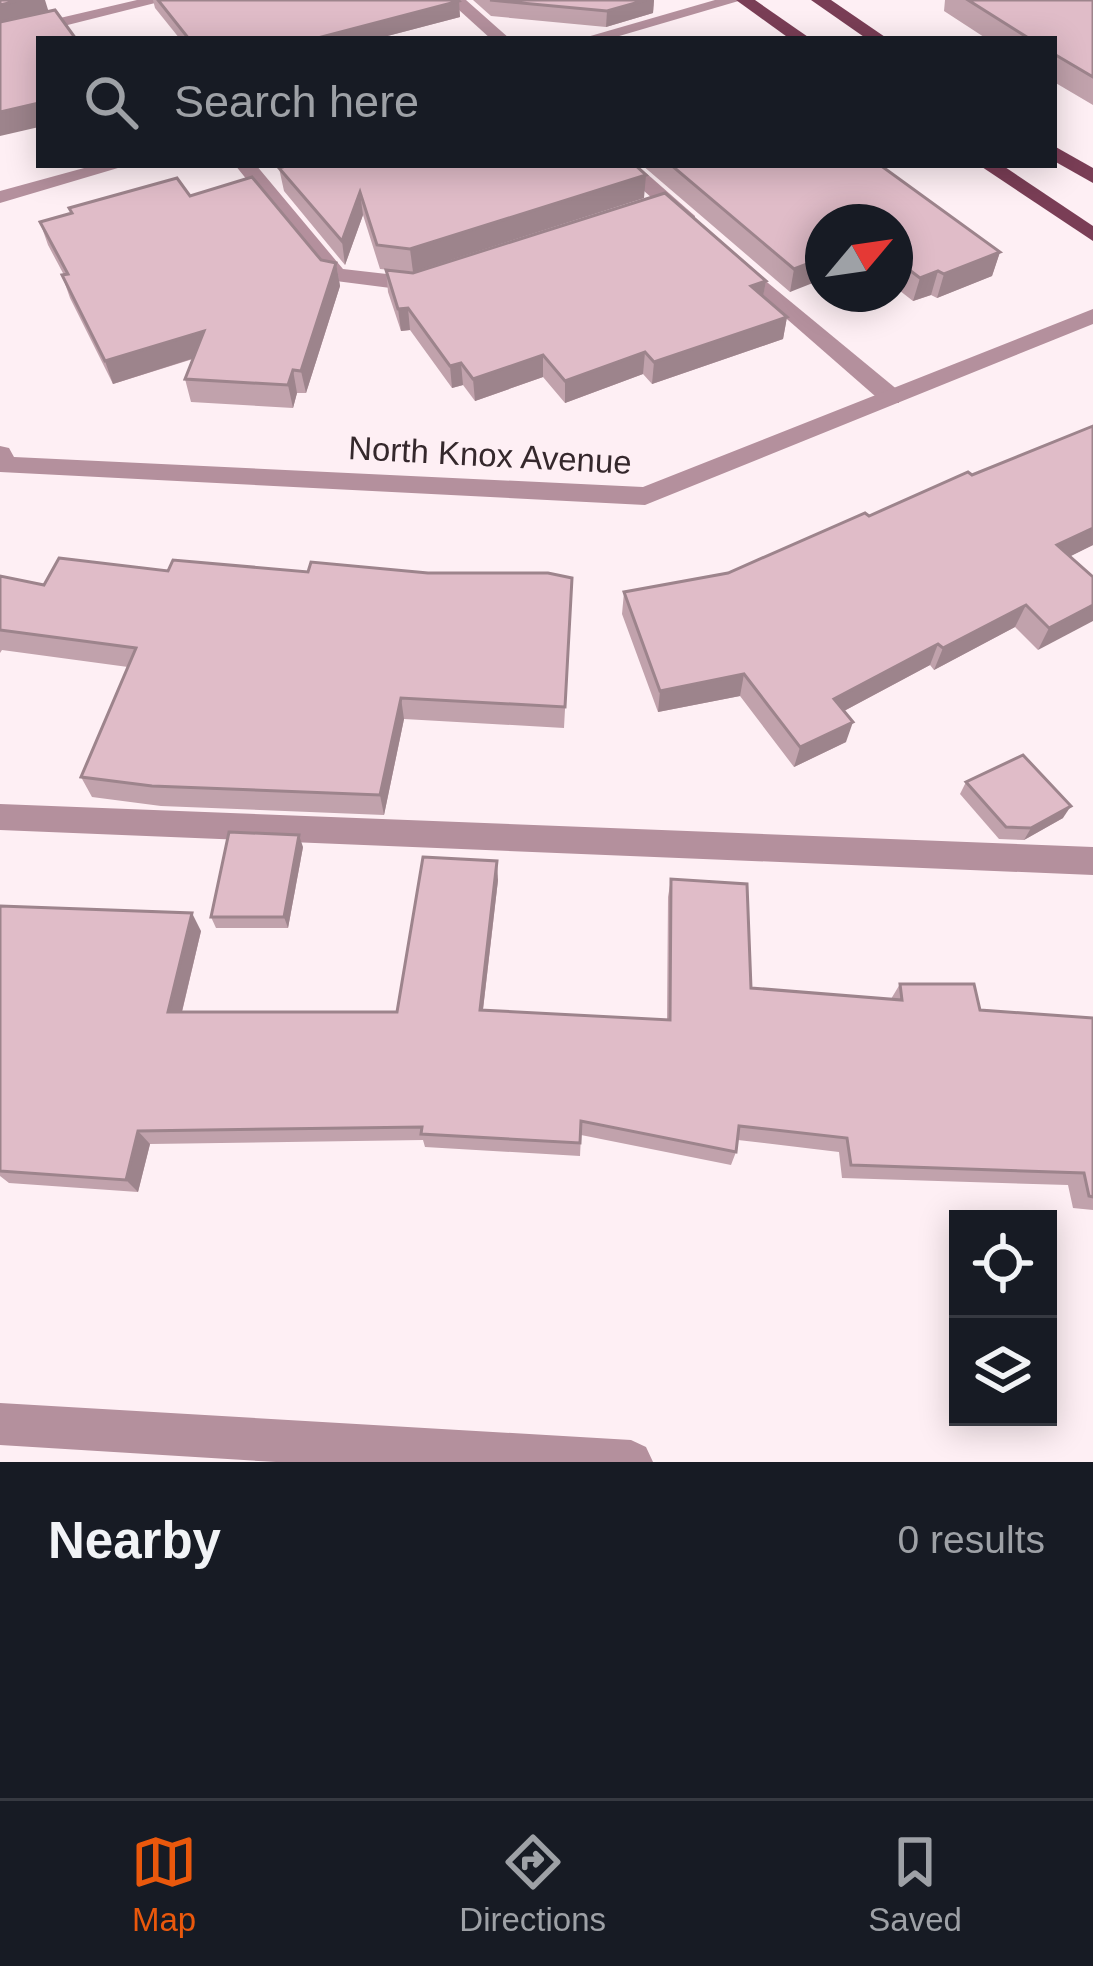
<!DOCTYPE html>
<html lang="en">
<head>
<meta charset="utf-8">
<style>
  :root { --surface:#171b24; --page:#242831; --text:#f1f3f6; --muted:#9ea1a6; --line:#363941; --accent:#ea580c }
  body { margin:0; font-family:Arial,sans-serif; background:var(--page); color:var(--text) }
  .controls { position:absolute; right:36px; bottom:36px; display:grid; overflow:hidden; border-radius:0px; box-shadow:0 6px 30px #0003 }
  .controls button { width:108px; height:108px; display:grid; place-items:center; padding:0; border:0; border-bottom:3px solid var(--line); background:var(--surface); color:var(--text); font:60px sans-serif }
  .compass { position:absolute; left:805px; top:204px; width:108px; height:108px; border-radius:50%; background:var(--surface); box-shadow:0 6px 30px #0003; rotate:61deg }
  .list { margin:0; padding:0; list-style:none }
  h2 { display:flex; justify-content:space-between; align-items:center; height:156px; margin:0; padding:0 48px; font-size:51px }
  h2 small { font-size:39px; font-weight:400; color:var(--muted) }
  .icon { flex:none; width:66px; height:66px; fill:none; stroke:currentColor; stroke-width:2; stroke-linecap:round; stroke-linejoin:round }
  .map { position:relative; flex:none; width:1093px; height:1462px; overflow:hidden }
  .search { position:absolute; background:var(--surface); box-shadow:0 6px 30px #0003; left:36px; right:36px; top:36px; height:132px; display:flex; align-items:center; gap:30px; box-sizing:border-box; padding:0 42px; border-radius:0px; color:var(--muted); font-size:45px }
  .sheet { height:336px; background:var(--surface) }
  nav { display:flex; justify-content:space-around; align-items:center; box-sizing:border-box; height:168px; border-top:3px solid var(--line); background:var(--surface); font-size:33px; color:var(--muted) }
  nav a { display:grid; justify-items:center; gap:6px }
  nav .on { color:var(--accent) }
  .map>svg:first-child { display:block }
  .lines { fill:none; stroke-linecap:round; stroke-linejoin:round }
  .lane { fill:#b4909d; fill-rule:evenodd }
  .street { fill:#b4909d; fill-rule:evenodd }
  .primary { fill:#7a3e56; fill-rule:evenodd }
  .wall { fill:#c1a2ac }
  .shaded-wall { fill:#9d848c }
  .building { fill:#e0bcc8; stroke:#9d848c; stroke-width:3 }
  .labels { text-anchor:middle; dominant-baseline:central; stroke-width:10; stroke-linejoin:round; paint-order:stroke }
  .street-label { font-size:33px; fill:#35282c; stroke:#feeff4 }
</style>
</head>
<body>
<div class="map">
<svg width="1093" height="1462" viewBox="0 0 1093 1462">
  <rect width="100%" height="100%" fill="#feeff4"/>
  <g class="lines">
    <g class="lane">
      <polygon points="137,0 167,0 0,42 0,32"/>
      <polygon points="448,0 466,0 510,39 491,39"/>
      <polygon points="235,165 256,165 343,269 413,277 427,273 438,280 414,291 328,280"/>
      <polygon points="615,165 637,165 695,216 695,224 681,224"/>
      <polygon points="733,254 899,391 899,403 883,403 725,265 722,260"/>
      <polygon points="0,804 1093,847 1093,875 0,830"/>
    </g>
    <g class="street">
      <polygon points="715,0 742,0 609,39 580,39"/>
      <polygon points="95,165 128,165 0,203 0,191"/>
      <polygon points="1093,309 1093,324 645,505 0,472 0,446 9,448 14,457 643,487"/>
      <polygon points="0,1403 631,1440 646,1447 653,1462 276,1462 0,1445"/>
    </g>
    <g class="primary">
      <polygon points="736,0 755,0 811,39 790,39"/>
      <polygon points="811,0 831,0 888,39 867,39"/>
      <polygon points="1054,146 1093,168 1093,183 1054,161"/>
      <polygon points="979,165 1002,165 1093,226 1093,241"/>
    </g>
  </g>
  <g class="wall">
    <polygon points="153,0 458,0 460,17 376,39 180,39 155,8"/>
    <polygon points="473,0 654,0 653,13 606,27 491,16"/>
    <polygon points="945,0 1093,0 1093,105 1054,82 1054,39 987,39 944,11"/>
    <polygon points="642,165 880,165 1000,252 992,276 937,298 931,295 913,301 895,287 895,222 790,292"/>
    <polygon points="279,168 644,198 413,272 380,269 363,215 345,265 284,191"/>
    <polygon points="190,196 321,260 336,263 340,286 306,393 297,393 293,408 191,402 185,379 193,359 113,384 70,298 62,275 64,275 48,245 40,222 71,213 69,208"/>
    <polygon points="386,270 413,273 766,281 763,296 787,317 783,339 652,384 643,374 565,403 543,377 475,401 463,385 452,388 410,330 401,331 388,292"/>
    <polygon points="1093,426 1093,545 1070,556 1093,577 1038,650 1015,627 934,670 930,665 844,711 846,742 794,767 740,696 658,712 622,614 624,592 728,573"/>
    <polygon points="168,571 428,573 572,578 564,728 404,719 384,815 161,806 92,797 81,777 128,667 2,650 0,653 0,576 44,585"/>
    <polygon points="966,782 1063,818 1024,840 999,839 960,794"/>
    <polygon points="303,847 288,928 216,928 211,917"/>
    <polygon points="671,879 751,988 891,999 900,984 980,1010 1093,1018 1093,1210 1073,1208 1068,1185 842,1178 839,1152 738,1140 736,1152 731,1165 581,1135 580,1156 425,1147 423,1140 150,1144 138,1192 9,1183 0,1176 0,906 201,931 182,1012 397,1012 498,880 483,1010 667,1020 668,897"/>
  </g>
  <g class="shaded-wall">
    <polygon points="21,0 45,0 50,16 0,27 0,5"/>
    <polygon points="646,0 654,0 653,13 606,27 607,11"/>
    <polygon points="459,1 460,17 376,39 314,39"/>
    <polygon points="39,103 39,127 0,136 0,112"/>
    <polygon points="646,175 644,198 413,272 410,249"/>
    <polygon points="360,192 363,215 345,265 342,241"/>
    <polygon points="1000,252 992,276 937,298 944,274"/>
    <polygon points="823,258 823,279 790,292 794,269"/>
    <polygon points="336,263 340,286 306,393 301,371"/>
    <polygon points="938,271 931,295 913,301 920,278"/>
    <polygon points="766,281 762,302 751,286"/>
    <polygon points="408,308 410,330 401,331 398,309"/>
    <polygon points="787,317 783,339 652,384 654,362"/>
    <polygon points="204,331 210,353 113,384 105,361"/>
    <polygon points="645,352 643,374 565,403 565,381"/>
    <polygon points="543,355 543,377 475,401 473,379"/>
    <polygon points="461,363 463,385 452,388 450,366"/>
    <polygon points="293,370 297,393 293,408 288,385"/>
    <polygon points="1093,528 1093,545 1047,568 1057,545"/>
    <polygon points="1026,605 1015,627 934,670 943,648"/>
    <polygon points="1093,605 1093,621 1038,650 1049,628"/>
    <polygon points="938,644 930,665 827,720 834,699"/>
    <polygon points="744,674 740,696 658,712 660,691"/>
    <polygon points="401,698 404,719 384,815 380,795"/>
    <polygon points="853,722 846,742 794,767 800,747"/>
    <polygon points="1071,806 1063,818 1024,840 1031,828"/>
    <polygon points="299,835 303,847 288,928 284,917"/>
    <polygon points="497,861 498,880 481,1026 480,1010"/>
    <polygon points="192,913 201,931 178,1028 168,1012"/>
    <polygon points="138,1131 150,1144 138,1192 126,1180"/>
  </g>
  <g class="building">
    <polygon points="0,0 21,0 0,5"/>
    <polygon points="158,0 458,0 459,1 314,39 189,39"/>
    <polygon points="490,0 646,0 607,11"/>
    <polygon points="968,0 1093,0 1093,77 1054,54 1054,39 1030,39"/>
    <polygon points="55,10 76,39 39,39 39,103 0,112 0,22"/>
    <polygon points="289,165 635,165 646,175 410,249 377,245 360,192 342,241 279,168"/>
    <polygon points="671,165 880,165 1000,252 944,274 938,271 920,278 895,259 895,222 823,222 823,258 794,269"/>
    <polygon points="252,177 321,260 336,263 301,371 293,370 288,385 185,379 204,331 105,361 62,275 68,274 40,222 72,213 69,208 177,178 190,196"/>
    <polygon points="665,193 766,281 751,286 787,317 654,362 645,352 565,381 543,355 473,379 461,363 450,366 408,308 398,309 386,270 413,273"/>
    <polygon points="1093,426 1093,528 1057,545 1093,577 1093,605 1049,628 1026,605 943,648 938,644 834,699 853,722 800,747 744,674 660,691 624,592 728,573 865,513 869,516 968,472 972,475"/>
    <polygon points="59,558 168,571 173,560 308,572 311,562 428,573 548,573 572,578 565,707 401,698 380,795 152,786 81,777 136,648 0,630 0,576 44,585"/>
    <polygon points="1023,755 1071,806 1031,828 1006,827 966,782"/>
    <polygon points="229,832 299,835 284,917 211,917"/>
    <polygon points="423,857 497,861 480,1010 670,1020 671,879 747,884 751,988 902,1000 900,984 974,984 980,1010 1093,1018 1093,1197 1089,1196 1084,1173 851,1165 847,1138 739,1126 736,1152 581,1121 580,1143 421,1134 422,1127 138,1131 126,1180 0,1171 0,906 192,913 168,1012 397,1012"/>
  </g>
  <g class="labels">
    <g class="street-label">
      <text transform="translate(490 455) rotate(3)">North Knox Avenue</text>
    </g>
  </g>
</svg>
<div class="controls">
<button><svg class="icon" aria-label="locate" viewBox="0 0 24 24"><circle cx="12" cy="12" r="6"/><path d="M12 2v4M12 18v4M2 12h4M18 12h4"/></svg></button>
<button><svg class="icon" aria-label="layers" viewBox="0 0 24 24"><path d="M12 4l9 5-9 5-9-5zM3 14l9 5 9-5"/></svg></button>
</div>
<svg class="compass" viewBox="-18 -18 36 36"><path d="M0-13l5 13h-10z" fill="#e53935"/><path d="M0 13l5-13h-10z" fill="#9ea1a6"/></svg>
<div class="search"><svg class="icon" aria-label="search" viewBox="0 0 24 24"><circle cx="10" cy="10" r="6"/><path d="M15 15l6 6"/></svg>Search here</div>
</div>
<section class="sheet">
<h2>Nearby<small>0 results</small></h2>
<ul class="list">
</ul>
</section>
<nav>
<a class="on"><svg class="icon" aria-label="map" viewBox="0 0 24 24"><path d="M3 6l6-2 6 2 6-2v14l-6 2-6-2-6 2zM9 4v14M15 6v14"/></svg>Map</a>
<a><svg class="icon" aria-label="directions" viewBox="0 0 24 24"><path d="M12 3l9 9-9 9-9-9zM9 14v-3h6M13 9l2 2-2 2"/></svg>Directions</a>
<a><svg class="icon" aria-label="saved" viewBox="0 0 24 24"><path d="M7 4h10v16l-5-4-5 4z"/></svg>Saved</a>
</nav>
</body>
</html>
